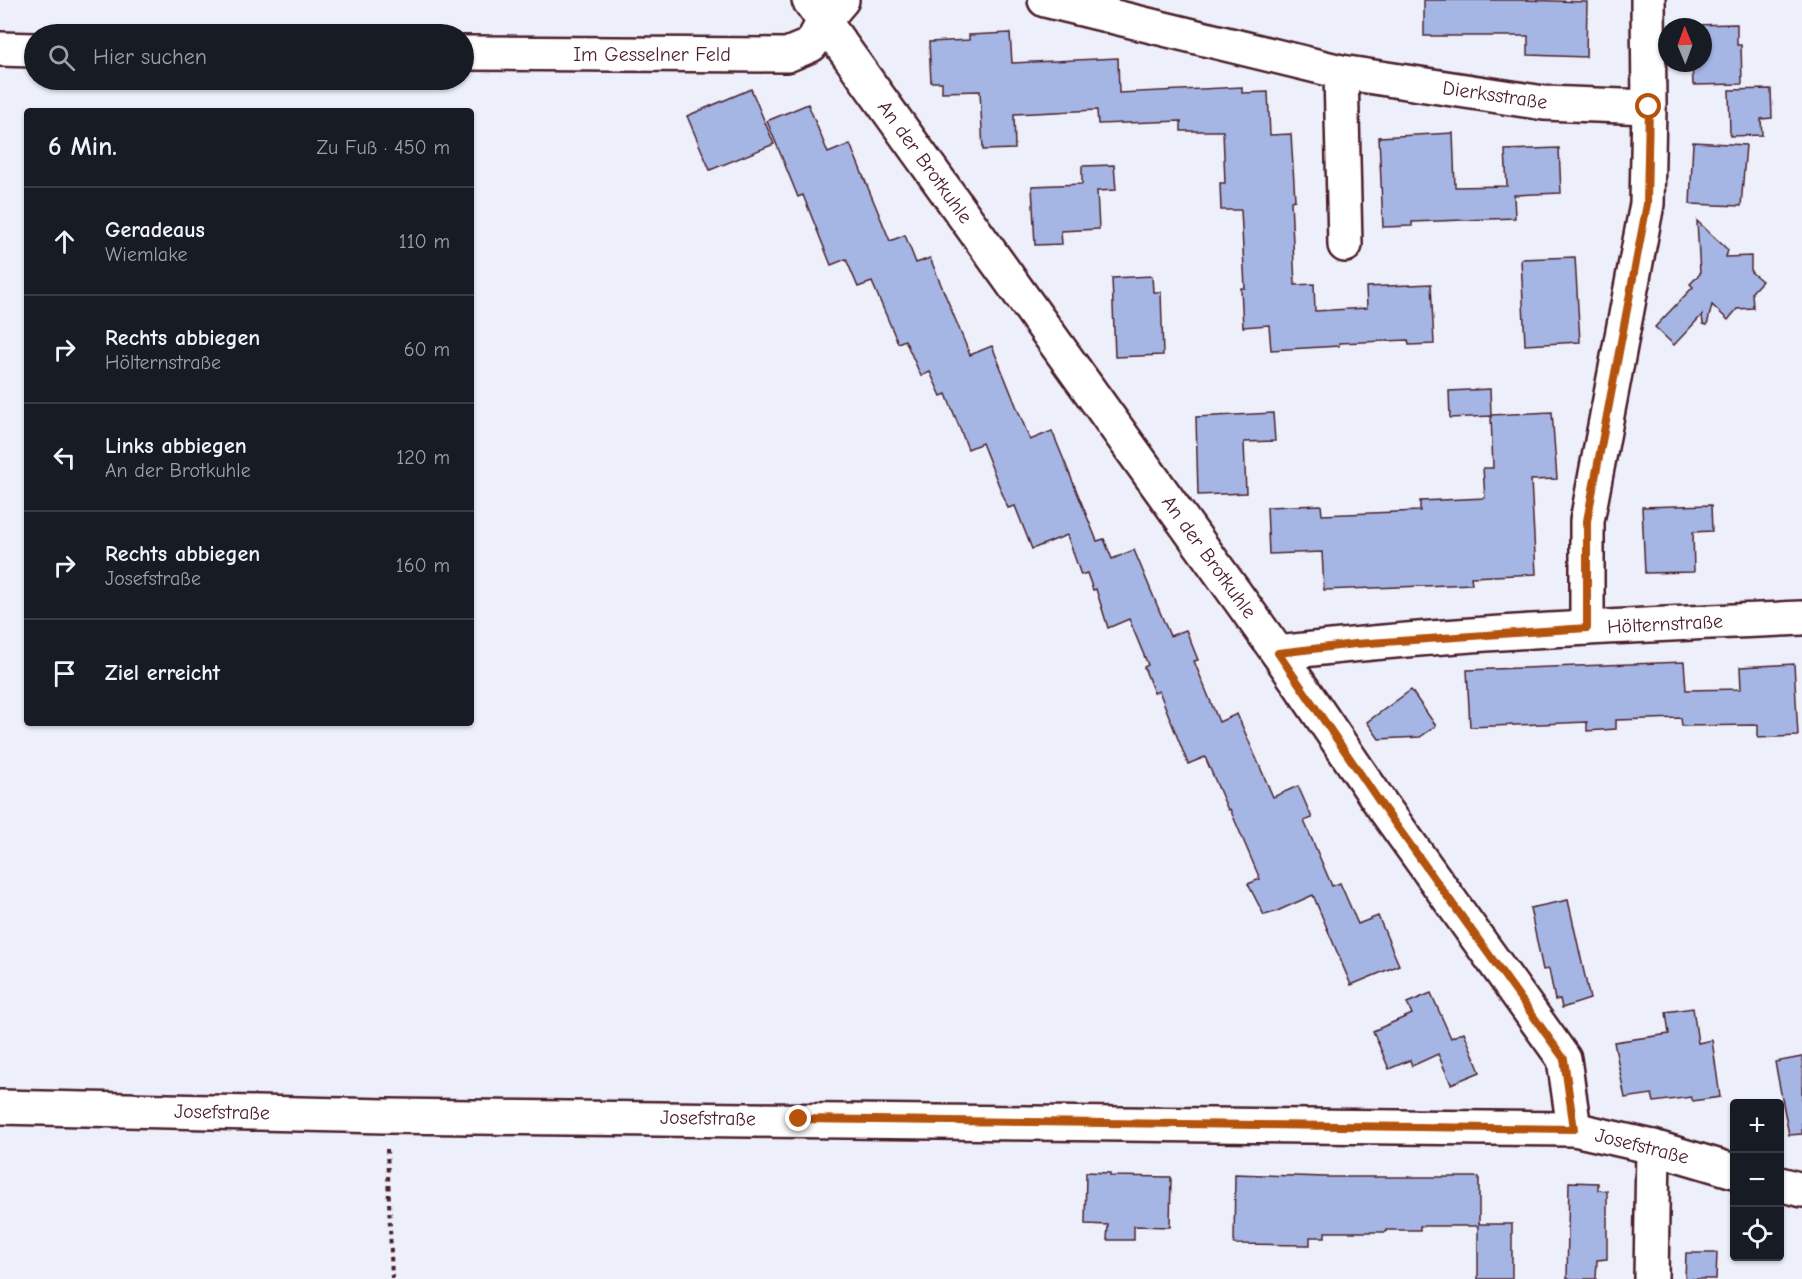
<!DOCTYPE html>
<html lang="de">
<head>
<meta charset="utf-8">
<style>
  :root { --surface:#171b24; --page:#20242c; --text:#f1f3f6; --muted:#9ea1a6; --line:#363941 }
  body { margin:0; font-family:"Comic Neue",sans-serif; background:var(--page); color:var(--text) }
  .controls { position:absolute; right:18px; bottom:18px; display:grid; overflow:hidden; border-radius:6px; box-shadow:0 2px 4px #0004 }
  .controls button { width:54px; height:54px; display:grid; place-items:center; padding:0; border:0; border-bottom:2px solid var(--line); background:var(--surface); color:var(--text); font:30px sans-serif }
  .compass { position:absolute; left:1658px; top:18px; width:54px; height:54px; border-radius:50%; background:var(--surface); box-shadow:0 2px 4px #0004; rotate:359deg }
  .stop { position:absolute; width:18px; height:18px; margin:-14px; border:4px solid #b45309; border-radius:50%; background:#fff }
  .stop.end { background:#b45309; border-color:#fff; box-shadow:0 2px 6px #0008 }
  .list { margin:0; padding:0; list-style:none }
  h2 { display:flex; justify-content:space-between; align-items:center; height:78px; margin:0; padding:0 24px; font-size:26px }
  h2 small { font-size:20px; font-weight:400; color:var(--muted) }
  .list li { display:grid; grid-template-columns:39px 1fr auto; gap:18px; align-items:center; box-sizing:border-box; height:108px; padding:0 24px; border-top:2px solid var(--line) }
  .list b { display:block; font-size:22px; white-space:nowrap }
  .list p { margin:0; font-size:20px; white-space:nowrap; color:var(--muted) }
  .list em { font-size:20px; font-style:normal; color:var(--muted) }
  .icon { flex:none; width:33px; height:33px; fill:none; stroke:currentColor; stroke-width:2; stroke-linecap:round; stroke-linejoin:round }
  .map { position:relative; flex:none; width:1802px; height:1279px; overflow:hidden }
  .search { position:absolute; background:var(--surface); box-shadow:0 2px 4px #0004; left:24px; top:24px; width:450px; height:66px; display:flex; align-items:center; gap:15px; box-sizing:border-box; padding:0 21px; border-radius:33px; color:var(--muted); font-size:22px }
  .panel { position:absolute; background:var(--surface); box-shadow:0 2px 4px #0004; left:24px; top:108px; width:450px; height:618px; border-radius:6px }
  .map>svg:first-child { display:block }
  .building { fill:#a5b6e5; stroke:#4a1f2b; stroke-width:1.5 }
  .lines { fill:none; stroke-linecap:round; stroke-linejoin:round }
  .minor-casing { stroke:#4a1f2b; stroke-width:38 }
  .path { stroke:#4a1f2b; stroke-width:4; stroke-dasharray:4.5 4.5; stroke-linecap:butt }
  .minor { stroke:#fff; stroke-width:33 }
  .route { stroke:#b45309; stroke-width:8 }
  .labels { text-anchor:middle; dominant-baseline:central; stroke-width:6; stroke-linejoin:round; paint-order:stroke }
  .street-label { font-size:20px; fill:#4a1f2b; stroke:#fff }
</style>
</head>
<body>
<div class="map">
<svg width="1802" height="1279" viewBox="0 0 1802 1279">
  <rect width="100%" height="100%" fill="#edf0fa"/>
  <filter id="ink" filterUnits="userSpaceOnUse"><feTurbulence type="fractalNoise" baseFrequency=".0167" numOctaves="2"/><feDisplacementMap in="SourceGraphic" scale="12" xChannelSelector="R" yChannelSelector="G"/><feConvolveMatrix kernelMatrix="1 2 1 2 8 2 1 2 1" color-interpolation-filters="sRGB"/></filter>
  <g filter="url(#ink)">
    <g class="building">
      <polygon points="1424,0 1524,0 1587,2 1586,57 1528,55 1528,36 1424,36"/>
      <polygon points="1737,24 1737,45 1741,45 1742,84 1693,85 1692,63 1703,63 1703,27 1691,27 1691,25"/>
      <polygon points="1010,33 1012,63 1118,58 1119,93 1242,87 1242,93 1268,92 1270,135 1291,134 1295,200 1291,201 1295,285 1314,284 1315,311 1367,308 1366,287 1431,284 1434,344 1409,345 1408,340 1339,343 1339,346 1271,350 1269,325 1243,327 1241,288 1245,288 1241,210 1221,210 1220,183 1225,183 1223,131 1181,131 1181,121 1098,124 1097,110 1014,114 1015,149 983,150 980,91 942,92 942,82 931,82 929,42 969,40 969,35"/>
      <polygon points="751,89 774,144 710,170 687,116"/>
      <polygon points="1771,89 1772,118 1761,119 1762,135 1730,136 1729,90"/>
      <polygon points="808,104 828,153 850,144 890,241 905,235 916,263 930,258 970,355 992,346 1030,440 1052,431 1097,541 1104,539 1112,559 1134,550 1170,636 1186,630 1198,660 1194,661 1219,722 1237,714 1273,797 1298,786 1312,818 1304,821 1332,886 1340,883 1358,924 1378,916 1399,965 1351,985 1313,895 1275,912 1264,915 1248,884 1260,879 1230,809 1228,810 1205,757 1188,764 1159,691 1154,693 1144,667 1148,665 1129,619 1108,628 1096,589 1093,590 1087,573 1081,575 1067,535 1032,549 1015,506 1008,508 982,443 968,449 946,394 941,396 930,372 921,376 905,340 898,343 872,282 858,287 846,259 831,265 803,195 798,197 767,121"/>
      <polygon points="1453,133 1455,187 1507,186 1505,150 1559,148 1561,193 1514,195 1515,218 1412,222 1412,226 1383,227 1379,137"/>
      <polygon points="1693,142 1746,145 1741,206 1690,204"/>
      <polygon points="1114,165 1116,190 1097,191 1099,229 1061,231 1062,244 1035,245 1032,186 1082,184 1082,166"/>
      <polygon points="1697,221 1728,250 1726,257 1751,256 1751,272 1762,281 1752,292 1753,308 1737,309 1728,320 1712,305 1707,325 1703,324 1702,315 1674,345 1655,327 1693,287 1690,284 1700,274"/>
      <polygon points="1575,257 1580,342 1525,345 1521,259"/>
      <polygon points="1152,276 1153,292 1161,292 1163,355 1115,357 1112,278"/>
      <polygon points="1490,389 1491,415 1552,412 1557,479 1531,480 1536,574 1471,577 1472,584 1324,590 1322,552 1269,554 1267,507 1321,505 1322,515 1420,511 1420,501 1485,498 1483,468 1493,468 1491,416 1450,418 1449,391"/>
      <polygon points="1273,413 1275,441 1244,442 1246,493 1198,495 1196,417"/>
      <polygon points="1711,505 1712,531 1693,532 1694,572 1645,573 1642,507"/>
      <polygon points="1684,662 1686,690 1741,689 1740,667 1794,664 1798,736 1758,738 1758,725 1682,726 1681,718 1616,720 1616,729 1587,731 1587,722 1470,727 1467,670"/>
      <polygon points="1411,690 1436,726 1420,737 1379,739 1367,722"/>
      <polygon points="1568,900 1590,999 1562,1008 1560,999 1555,1000 1549,969 1543,970 1530,908"/>
      <polygon points="1431,993 1451,1038 1464,1032 1480,1072 1451,1084 1438,1054 1412,1066 1410,1060 1389,1069 1373,1031 1412,1014 1407,1003"/>
      <polygon points="1693,1008 1698,1043 1712,1040 1720,1097 1693,1101 1691,1097 1654,1102 1652,1094 1625,1098 1614,1042 1669,1034 1666,1012"/>
      <polygon points="1802,1057 1802,1134 1789,1135 1775,1062"/>
      <polygon points="1086,1172 1110,1173 1110,1176 1171,1177 1170,1227 1134,1226 1134,1240 1107,1240 1108,1225 1085,1224"/>
      <polygon points="1235,1174 1325,1177 1479,1177 1479,1224 1512,1224 1512,1279 1478,1279 1478,1226 1420,1226 1420,1230 1386,1230 1386,1232 1325,1232 1325,1237 1310,1237 1310,1245 1234,1244"/>
      <polygon points="1569,1182 1598,1183 1598,1190 1607,1191 1607,1259 1597,1260 1596,1279 1567,1279"/>
      <polygon points="1686,1253 1717,1253 1716,1279 1685,1279"/>
    </g>
    <g class="lines">
      <defs>
        <g id="minor">
          <polyline points="809,0 1278,653 1381,804 1564,1059 1574,1129"/>
          <polyline points="1045,0 1341,72 1544,103 1649,107"/>
          <polyline points="0,49 34,50"/>
          <polyline points="464,53 787,55 811,45 824,21 842,0"/>
          <polyline points="1341,72 1345,245"/>
          <polyline points="1587,628 1587,521 1647,204 1649,107 1648,0"/>
          <path d="M 1278,653 C 1452,632 1627,626 1802,618"/>
          <polyline points="0,1107 386,1116 1574,1129 1653,1147 1734,1171"/>
          <polyline points="1780,1184 1802,1190"/>
          <polyline points="1651,1279 1653,1147"/>
        </g>
      </defs>
      <use href="#minor" class="minor-casing"/>
      <polyline class="path" points="387,1149 392,1279"/>
      <use href="#minor" class="minor"/>
    </g>
  </g>
  <g class="lines" filter="url(#ink)">
    <polyline class="route" points="799,1119 1574,1129 1564,1059 1381,804 1278,653 1355,644 1587,628 1587,521 1647,204 1649,107"/>
  </g>
  <g class="labels">
    <g class="street-label">
      <text x="652" y="54">Im Gesselner Feld</text>
      <text transform="translate(1495 95) rotate(8)">Dierksstraße</text>
      <text transform="translate(925 162) rotate(54)">An der Brotkuhle</text>
      <text transform="translate(1209 557) rotate(54)">An der Brotkuhle</text>
      <text transform="translate(1665 624) rotate(-3)">Hölternstraße</text>
      <text transform="translate(222 1112) rotate(1)">Josefstraße</text>
      <text transform="translate(708 1118) rotate(1)">Josefstraße</text>
      <text transform="translate(1642 1146) rotate(14)">Josefstraße</text>
    </g>
  </g>
</svg>
<div class="controls">
<button>+</button>
<button>−</button>
<button><svg class="icon" aria-label="locate" viewBox="0 0 24 24"><circle cx="12" cy="12" r="6"/><path d="M12 2v4M12 18v4M2 12h4M18 12h4"/></svg></button>
</div>
<svg class="compass" viewBox="-18 -18 36 36"><path d="M0-13l5 13h-10z" fill="#e53935"/><path d="M0 13l5-13h-10z" fill="#9ea1a6"/></svg>
<div class="stop" style="left:1649px;top:107px"></div>
<div class="stop end" style="left:799px;top:1119px"></div>
<div class="search"><svg class="icon" aria-label="search" viewBox="0 0 24 24"><circle cx="10" cy="10" r="6"/><path d="M15 15l6 6"/></svg>Hier suchen</div>
<section class="panel">
<h2>6 Min.<small>Zu Fuß · 450 m</small></h2>
<ul class="list">
<li><svg class="icon" aria-label="ahead" viewBox="0 0 24 24"><path d="M12 20V5M6 11l6-6 6 6"/></svg><div><b>Geradeaus</b><p>Wiemlake</p></div><em>110 m</em></li>
<li><svg class="icon" aria-label="right" viewBox="0 0 24 24"><path d="M7 20v-9h11M14 6l5 5-5 5"/></svg><div><b>Rechts abbiegen</b><p>Hölternstraße</p></div><em>60 m</em></li>
<li><svg class="icon" aria-label="left" viewBox="0 0 24 24"><path d="M17 20v-9H6M10 6l-5 5 5 5"/></svg><div><b>Links abbiegen</b><p>An der Brotkuhle</p></div><em>120 m</em></li>
<li><svg class="icon" aria-label="right" viewBox="0 0 24 24"><path d="M7 20v-9h11M14 6l5 5-5 5"/></svg><div><b>Rechts abbiegen</b><p>Josefstraße</p></div><em>160 m</em></li>
<li><svg class="icon" aria-label="arrive" viewBox="0 0 24 24"><path d="M6 21V4h12l-3 4 3 4H6"/></svg><div><b>Ziel erreicht</b></div></li>
</ul>
</section>
</div>
</body>
</html>
